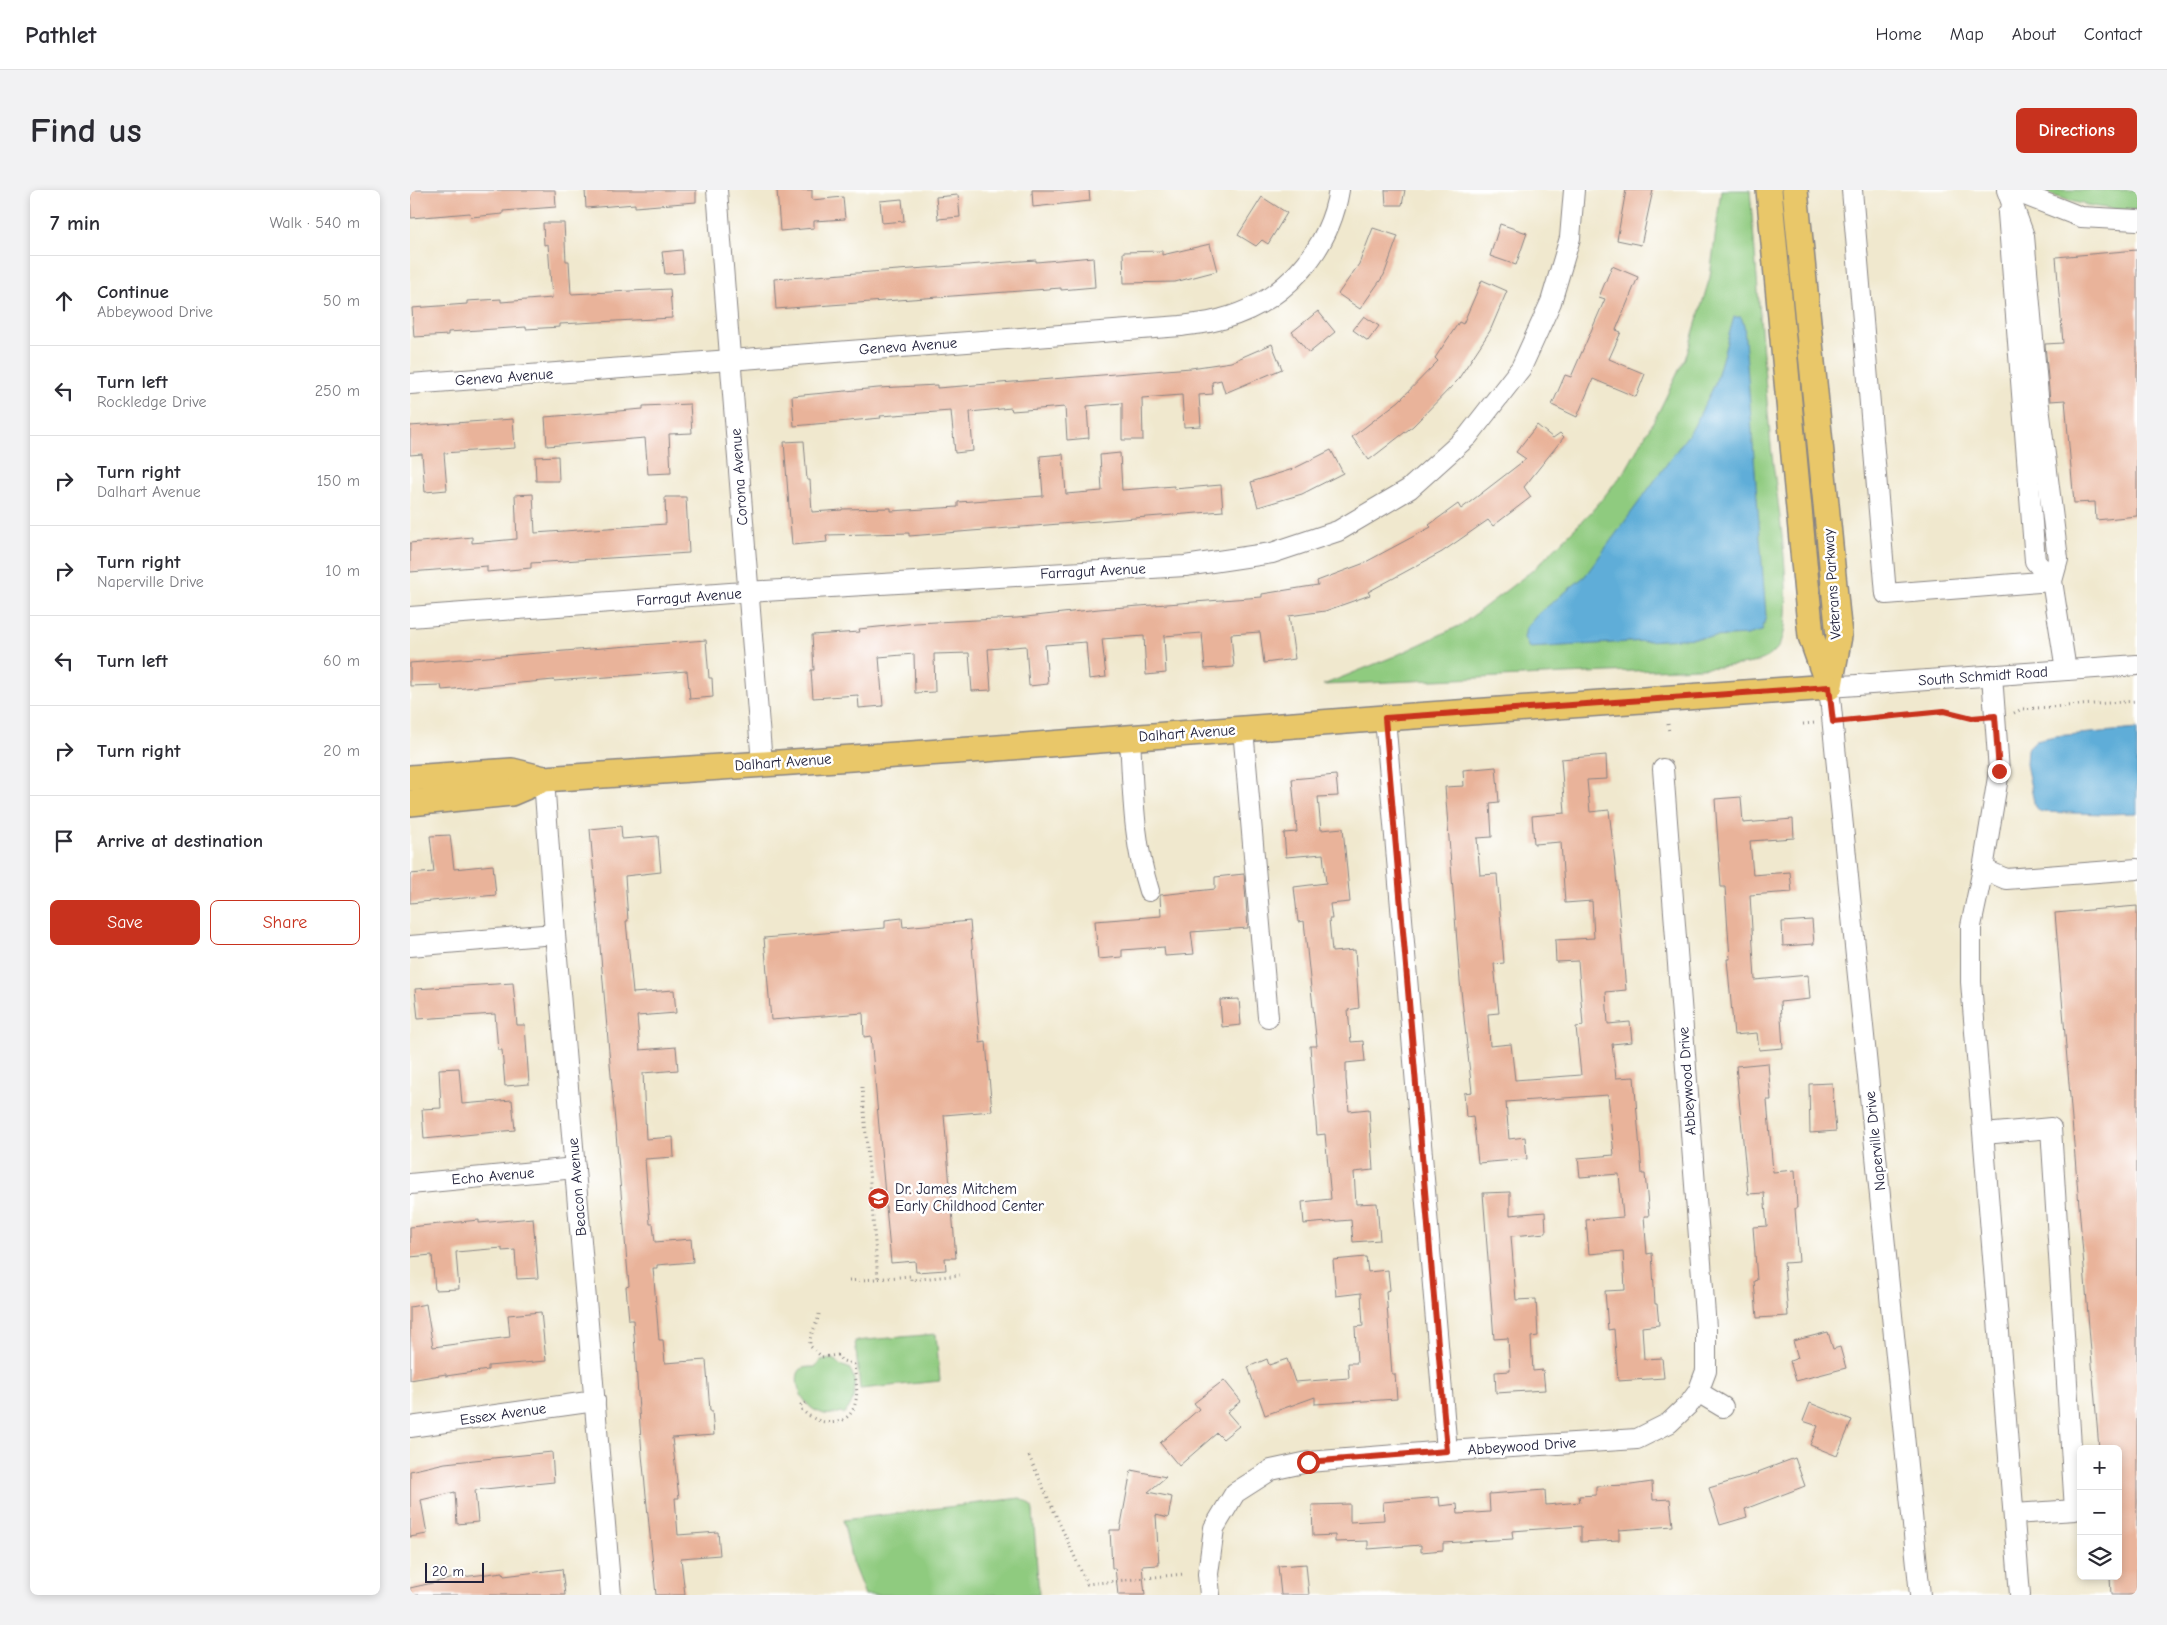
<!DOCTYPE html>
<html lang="en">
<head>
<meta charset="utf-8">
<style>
  :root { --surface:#fff; --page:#f2f2f3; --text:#2b2b33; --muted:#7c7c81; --line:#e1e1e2; --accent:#c8321e }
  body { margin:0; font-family:"Comic Neue",sans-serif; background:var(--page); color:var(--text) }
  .controls { position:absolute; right:15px; bottom:15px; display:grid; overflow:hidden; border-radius:8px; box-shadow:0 2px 8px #0003 }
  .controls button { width:45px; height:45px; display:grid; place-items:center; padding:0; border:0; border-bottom:1px solid var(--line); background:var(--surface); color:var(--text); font:25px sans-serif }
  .scale { position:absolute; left:15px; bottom:12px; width:59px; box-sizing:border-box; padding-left:5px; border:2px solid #22223b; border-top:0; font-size:14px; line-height:18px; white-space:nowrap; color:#22223b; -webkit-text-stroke:4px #fff; paint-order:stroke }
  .stop { position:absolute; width:15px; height:15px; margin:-11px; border:4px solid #c8321e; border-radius:50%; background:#fff }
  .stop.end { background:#c8321e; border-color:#fff; box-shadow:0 1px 5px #0008 }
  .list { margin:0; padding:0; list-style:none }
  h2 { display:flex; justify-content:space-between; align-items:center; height:65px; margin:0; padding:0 20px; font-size:21px }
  h2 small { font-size:16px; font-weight:400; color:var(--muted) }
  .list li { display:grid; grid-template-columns:32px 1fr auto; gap:15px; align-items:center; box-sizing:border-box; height:90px; padding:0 20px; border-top:1px solid var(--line) }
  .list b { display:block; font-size:19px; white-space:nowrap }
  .list p { margin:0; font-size:16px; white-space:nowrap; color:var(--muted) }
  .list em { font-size:16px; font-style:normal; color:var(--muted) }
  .actions { display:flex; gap:10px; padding:15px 20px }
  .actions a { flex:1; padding:11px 0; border:1px solid var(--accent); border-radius:8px; text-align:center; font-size:18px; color:var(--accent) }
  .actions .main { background:var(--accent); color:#fff }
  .icon { flex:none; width:28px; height:28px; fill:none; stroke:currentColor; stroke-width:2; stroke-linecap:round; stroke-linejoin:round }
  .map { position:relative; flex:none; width:1727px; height:1405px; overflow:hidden; border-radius:8px }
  header { display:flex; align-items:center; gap:30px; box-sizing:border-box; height:70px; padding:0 25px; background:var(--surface); border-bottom:1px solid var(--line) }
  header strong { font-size:24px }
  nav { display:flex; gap:28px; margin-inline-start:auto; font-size:18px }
  .intro { display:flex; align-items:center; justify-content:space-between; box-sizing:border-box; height:120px; padding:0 30px }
  h1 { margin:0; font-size:35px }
  .button { padding:12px 22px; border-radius:8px; background:var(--accent); color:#fff; font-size:18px; font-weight:700 }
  main { display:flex; gap:30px; padding:0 30px }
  aside { flex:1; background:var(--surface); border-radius:8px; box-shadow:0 2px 8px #0003 }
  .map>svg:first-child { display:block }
  .green { fill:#8fcb7f; stroke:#58765d }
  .water { fill:#5eadd8; stroke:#40688a }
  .building { fill:#e9b39a }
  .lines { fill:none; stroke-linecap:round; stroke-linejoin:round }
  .minor-casing { stroke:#898584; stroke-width:22 }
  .major-casing { stroke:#898584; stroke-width:28 }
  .path { stroke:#898584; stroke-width:3; stroke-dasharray:1 4; stroke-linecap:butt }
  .minor { stroke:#fff; stroke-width:20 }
  .major { stroke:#e9c769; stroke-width:25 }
  .route { stroke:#c8321e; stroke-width:6 }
  .labels { text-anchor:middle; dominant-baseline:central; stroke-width:5; stroke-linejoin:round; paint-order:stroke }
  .street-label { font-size:15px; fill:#22223b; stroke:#fff }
  .poi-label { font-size:15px; fill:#22223b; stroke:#fff; text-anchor:start }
</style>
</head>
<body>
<header>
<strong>Pathlet</strong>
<nav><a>Home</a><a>Map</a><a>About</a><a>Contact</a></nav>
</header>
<div class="intro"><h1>Find us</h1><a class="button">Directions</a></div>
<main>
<aside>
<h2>7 min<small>Walk · 540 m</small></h2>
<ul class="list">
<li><svg class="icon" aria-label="ahead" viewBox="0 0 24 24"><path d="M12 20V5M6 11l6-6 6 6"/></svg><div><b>Continue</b><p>Abbeywood Drive</p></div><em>50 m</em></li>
<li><svg class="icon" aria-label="left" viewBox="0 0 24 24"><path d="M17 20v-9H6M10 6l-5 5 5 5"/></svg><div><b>Turn left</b><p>Rockledge Drive</p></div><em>250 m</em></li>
<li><svg class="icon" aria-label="right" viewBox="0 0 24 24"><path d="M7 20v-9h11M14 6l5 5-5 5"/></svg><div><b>Turn right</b><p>Dalhart Avenue</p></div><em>150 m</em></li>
<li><svg class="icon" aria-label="right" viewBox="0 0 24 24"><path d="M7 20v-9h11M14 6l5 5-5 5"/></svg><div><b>Turn right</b><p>Naperville Drive</p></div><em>10 m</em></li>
<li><svg class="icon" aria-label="left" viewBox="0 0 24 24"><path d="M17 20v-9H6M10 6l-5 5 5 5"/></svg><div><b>Turn left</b></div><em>60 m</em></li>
<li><svg class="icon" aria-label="right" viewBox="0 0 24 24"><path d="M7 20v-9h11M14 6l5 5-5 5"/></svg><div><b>Turn right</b></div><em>20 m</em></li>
<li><svg class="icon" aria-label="arrive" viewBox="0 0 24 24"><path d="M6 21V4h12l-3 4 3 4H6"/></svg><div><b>Arrive at destination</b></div></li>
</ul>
<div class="actions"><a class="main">Save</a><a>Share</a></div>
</aside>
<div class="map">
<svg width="1727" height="1405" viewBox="0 0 1727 1405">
  <rect width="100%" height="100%" fill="#fff"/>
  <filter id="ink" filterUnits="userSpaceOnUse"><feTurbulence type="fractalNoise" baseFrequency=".02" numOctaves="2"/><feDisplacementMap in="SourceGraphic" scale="10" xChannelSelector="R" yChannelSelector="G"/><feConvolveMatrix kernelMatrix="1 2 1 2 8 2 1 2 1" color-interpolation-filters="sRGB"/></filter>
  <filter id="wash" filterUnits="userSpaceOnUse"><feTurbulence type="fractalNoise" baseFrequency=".0096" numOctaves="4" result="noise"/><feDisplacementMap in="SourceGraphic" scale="20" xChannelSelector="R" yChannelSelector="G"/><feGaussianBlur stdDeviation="1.12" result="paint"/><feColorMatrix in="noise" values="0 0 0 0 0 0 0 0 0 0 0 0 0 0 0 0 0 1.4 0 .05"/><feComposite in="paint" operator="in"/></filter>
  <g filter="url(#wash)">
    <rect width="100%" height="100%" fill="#f0e8ce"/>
    <g class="green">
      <path d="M 1311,0 L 1340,0 C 1347,85 1353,171 1361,256 C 1365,295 1387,426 1370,454 C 1358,476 1331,474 1310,477 L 913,495 L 985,466 L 1051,435 L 1123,380 L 1182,321 L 1215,281 L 1248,223 L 1277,164 L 1300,87 Z"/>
      <path d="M 1628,0 L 1727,0 L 1727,20 C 1692,20 1660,13 1628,0 Z"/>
      <polygon points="526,1144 530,1191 450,1199 445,1151"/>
      <path d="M 424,1169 L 429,1175 L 439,1178 C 449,1192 445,1213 434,1224 L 431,1222 C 396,1236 377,1185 393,1178 C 396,1177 402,1177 405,1177 L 411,1170 Z"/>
      <path d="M 610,1308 C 617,1311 622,1313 623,1321 L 629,1405 L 455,1405 L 442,1372 L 433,1330 Z"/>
    </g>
    <g class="water">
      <polygon points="1324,127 1331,127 1334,135 1356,426 1352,441 1337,445 1119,458 1114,448 1116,438 1128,424 1175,386 1283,238 1305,194"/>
      <polygon points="1727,539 1727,623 1696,624 1631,622 1625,617 1616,574 1617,559 1626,550 1645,546"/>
    </g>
    <g id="blocks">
      <g class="building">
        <polygon points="0,0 145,0 146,17 93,21 93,24 61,27 60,23 1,28"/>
        <polygon points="175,0 286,0 286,12 225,17 225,14 176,18"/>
        <polygon points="367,0 402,0 402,10 433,7 435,29 404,31 404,38 370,41"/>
        <polygon points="622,0 679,0 680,11 623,17"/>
        <polygon points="975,0 995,0 992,15 976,15"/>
        <polygon points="1216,0 1243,0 1231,55 1207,50"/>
        <polygon points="548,5 550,27 528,29 526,7"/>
        <polygon points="852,7 877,23 858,54 852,50 846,56 828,45"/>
        <polygon points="492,9 494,31 472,33 470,11"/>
        <polygon points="133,33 154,33 156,71 159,71 161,104 260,99 262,128 150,134 150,137 116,139 116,137 38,142 38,145 4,147 2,118 57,114 57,111 91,109 91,112 142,108 138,54 134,55"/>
        <polygon points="1090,34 1117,43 1106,75 1080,66"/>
        <polygon points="963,38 988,46 974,85 950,119 928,104 949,74"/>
        <polygon points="800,54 807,81 765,92 714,93 713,62 752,61 752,65"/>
        <polygon points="272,60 274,83 255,84 252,62"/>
        <polygon points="1727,60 1727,326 1686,330 1685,312 1664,313 1655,210 1640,211 1635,154 1653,153 1646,67"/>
        <polygon points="683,67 685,97 651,100 651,98 366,119 364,89 626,70 626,72"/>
        <polygon points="1202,76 1228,87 1206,140 1211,142 1199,169 1235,184 1226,207 1183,189 1167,227 1142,215 1155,185 1161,187 1195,109 1189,107"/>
        <polygon points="1072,90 1097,101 1080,141 1047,191 1003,236 959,270 942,247 989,211 1028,171 1025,168 1049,132 1053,134"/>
        <polygon points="908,121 925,142 899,163 882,142"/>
        <polygon points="954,126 969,136 958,151 943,140"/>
        <polygon points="862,154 872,179 815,203 811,190 802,192 803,204 789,205 791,236 774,237 772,205 732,208 733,250 712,250 712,213 677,216 679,248 657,250 655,217 602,221 601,218 560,222 563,261 545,263 541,221 470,226 471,228 384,236 382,206 468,198 527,195 527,198 781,178 821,172"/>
        <polygon points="280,214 282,243 259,244 261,283 238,284 235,248 137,256 135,227 233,219 233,216"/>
        <polygon points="103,229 105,258 34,263 37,300 15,302 12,264 0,265 0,236"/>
        <polygon points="1127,235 1143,248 1150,243 1154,247 1114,297 1121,307 1083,336 1078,330 1032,362 958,402 960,405 915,421 879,426 885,469 854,473 850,442 821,444 824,477 795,479 792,443 754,446 756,483 736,485 734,446 692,449 696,487 679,489 676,452 635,455 638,494 619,496 616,456 578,459 581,500 562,501 559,463 524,464 525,502 505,503 504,464 469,467 473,516 449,518 448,505 403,508 401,480 404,480 402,445 450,442 449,439 506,433 607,428 689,419 852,407 852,404 908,395 907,391 952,374 1021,337 1019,335 1048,314 1051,319 1116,269 1106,262"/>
        <polygon points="394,251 397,290 400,290 402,322 432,320 432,319 481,318 481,321 548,317 548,312 633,306 630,266 653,264 656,304 692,301 690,265 710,263 712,300 764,296 764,299 811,295 813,321 499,346 499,343 416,345 417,352 382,355 374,252"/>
        <polygon points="921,260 933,283 892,304 848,317 841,292 883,279"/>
        <polygon points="148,266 149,291 126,291 125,267"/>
        <polygon points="123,304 125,343 256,334 255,307 276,307 279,363 121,373 121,378 77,382 77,376 0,382 0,353 62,347 62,353 107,349 105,305"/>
        <polygon points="296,450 299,488 302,488 303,507 280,509 277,481 144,491 144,490 32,500 31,495 0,496 0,473"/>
        <polygon points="1196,565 1197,589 1177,590 1180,622 1199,620 1205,673 1216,800 1196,802 1198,834 1220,832 1222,852 1202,854 1206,888 1224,887 1232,984 1235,984 1239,1026 1234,1026 1237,1064 1242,1063 1245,1114 1247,1114 1249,1135 1232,1137 1234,1169 1252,1168 1254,1188 1208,1191 1204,1139 1198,1140 1195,1101 1215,1100 1213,1061 1179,1064 1176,1030 1213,1027 1209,984 1170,987 1168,968 1204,965 1198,905 1096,912 1099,949 1115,947 1117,969 1068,973 1063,926 1056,927 1054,903 1062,902 1050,791 1035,597 1054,596 1053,580 1086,577 1089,612 1080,613 1082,647 1067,648 1070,685 1087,684 1094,773 1084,774 1089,823 1078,824 1080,856 1101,854 1105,890 1171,885 1166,837 1173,836 1168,771 1146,772 1145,750 1184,748 1182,711 1155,713 1151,652 1124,654 1122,626 1155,623 1151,569"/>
        <polygon points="926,585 928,606 908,607 911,640 933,638 938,691 940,712 920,714 922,729 919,729 922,762 945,760 949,818 938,820 941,852 953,851 955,871 936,873 936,889 939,921 959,919 963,980 944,982 946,1014 967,1013 970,1050 943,1052 941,1030 894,1034 892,1012 921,1009 915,944 907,945 900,856 907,856 894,731 888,732 884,697 916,693 913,664 876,667 874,643 887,642 882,589"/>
        <polygon points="1331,607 1333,633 1383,629 1384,648 1340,651 1343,685 1380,682 1382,702 1340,705 1345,790 1398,785 1400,809 1370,812 1373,858 1349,860 1347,843 1324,845 1317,769 1320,769 1315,697 1311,697 1305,609"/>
        <polygon points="211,636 212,649 248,646 251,682 215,686 218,731 216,731 223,803 264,800 266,823 227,826 230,860 266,857 268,880 233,883 236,949 263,947 264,967 235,969 240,1034 243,1034 245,1052 281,1049 283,1072 247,1075 247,1078 243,1078 249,1150 253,1150 255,1173 296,1170 300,1221 302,1221 304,1245 262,1248 269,1308 265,1308 268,1345 308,1342 310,1365 271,1368 275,1405 246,1405 232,1265 223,1130 219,1130 216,1097 219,1096 180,639"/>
        <polygon points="40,645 44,679 83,675 86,705 0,713 0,684 24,682 20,646"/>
        <polygon points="834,684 838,738 781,742 784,764 755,766 754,757 712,760 712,767 688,769 685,731 751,726 750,705 805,699 805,687"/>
        <polygon points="1727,716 1727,1405 1701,1405 1700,1386 1708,1386 1708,1259 1689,1259 1645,723"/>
        <polygon points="492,728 493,737 560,731 570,853 576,852 582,921 534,925 546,1068 535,1068 536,1080 506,1082 505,1071 481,1073 461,846 454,847 453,823 361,830 354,748 475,738 475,730"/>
        <polygon points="1402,730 1404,754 1373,756 1372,732"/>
        <polygon points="103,793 107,835 115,835 119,894 95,896 92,860 88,860 85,824 8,829 5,799"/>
        <polygon points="829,809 831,835 812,837 810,810"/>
        <polygon points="1358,873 1361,910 1357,910 1363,982 1385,980 1387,1018 1385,1018 1389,1072 1374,1073 1378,1126 1347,1128 1344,1091 1347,1090 1343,1037 1357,1036 1354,1003 1338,1004 1326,876"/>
        <polygon points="49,878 52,914 102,910 105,940 14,949 12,919 31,918 29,879"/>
        <polygon points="1422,893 1426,941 1400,943 1399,894"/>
        <polygon points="1100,1002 1100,1025 1135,1022 1136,1043 1101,1046 1106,1110 1126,1109 1128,1146 1121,1147 1123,1181 1133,1180 1135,1200 1086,1203 1085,1182 1100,1181 1098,1148 1084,1149 1073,1003"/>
        <polygon points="123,1028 128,1088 107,1089 105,1060 92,1061 92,1058 46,1062 49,1099 25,1100 22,1065 0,1067 0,1037 69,1030 69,1033"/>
        <polygon points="956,1067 958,1082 978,1080 980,1100 976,1101 982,1184 985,1184 987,1209 905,1214 905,1207 855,1225 838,1177 857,1169 859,1175 877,1169 885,1192 939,1188 938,1173 947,1173 945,1137 953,1136 951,1103 926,1106 923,1070"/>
        <polygon points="16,1114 23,1157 100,1147 98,1125 131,1122 136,1171 78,1176 78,1180 36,1186 36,1184 0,1190 0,1117"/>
        <polygon points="1418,1142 1423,1159 1430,1157 1436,1178 1386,1191 1380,1171 1388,1168 1383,1151"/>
        <polygon points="814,1190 831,1211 817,1222 829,1236 813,1249 807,1243 769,1276 750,1253 789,1219 784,1213"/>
        <polygon points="1400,1213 1442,1230 1427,1266 1400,1255 1408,1236 1393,1231"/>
        <polygon points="142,1262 144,1292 65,1300 68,1332 47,1334 45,1302 11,1310 17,1344 0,1347 0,1281 35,1273"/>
        <polygon points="1385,1268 1395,1296 1335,1319 1337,1327 1310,1335 1299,1298 1349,1283 1348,1282"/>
        <polygon points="721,1280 756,1287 738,1302 762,1307 758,1328 746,1325 749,1375 732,1376 735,1405 708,1405 705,1378 702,1378 700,1340 710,1340"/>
        <polygon points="1242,1292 1243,1310 1260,1309 1263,1336 1209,1340 1209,1350 1171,1352 1171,1336 1102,1341 1103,1349 1033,1353 1033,1360 1011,1362 1011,1355 958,1359 958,1351 925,1352 925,1345 903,1346 902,1315 940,1314 940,1332 974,1330 973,1312 1029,1307 1030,1316 1047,1314 1048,1324 1080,1322 1079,1304 1135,1300 1136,1315 1170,1312 1169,1306 1186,1305 1186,1296 1221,1295"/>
        <polygon points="896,1374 899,1405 871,1405 868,1376"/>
        <polygon points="152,1379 155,1405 0,1405 0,1398 44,1388 93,1382 94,1386"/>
      </g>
    </g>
  </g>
  <g filter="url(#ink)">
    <use href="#blocks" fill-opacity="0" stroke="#898584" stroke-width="1"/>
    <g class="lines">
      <defs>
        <g id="minor">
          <polyline points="307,0 352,574"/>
          <polyline points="1442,0 1476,404 1642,391"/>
          <polyline points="1597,0 1614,46 1629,217 1648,369 1642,391 1656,480"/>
          <polyline points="1602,0 1671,27 1727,30"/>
          <polyline points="1598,23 1625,371 1642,391"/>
          <path d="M 0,194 L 771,136 C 785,134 799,133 812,129 C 872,113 919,62 929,0"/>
          <polyline points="0,427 320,403 775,376 862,363 928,341 999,299 1058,246 1111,178 1141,112 1160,48 1164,0"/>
          <polyline points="1582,485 1589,581 1573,679 1561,736 1561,792 1610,1405"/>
          <polyline points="975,528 1037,1261"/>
          <polyline points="833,539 858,827"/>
          <path d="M 720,548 C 723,599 723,652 739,701"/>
          <polyline points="134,589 145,744 201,1405"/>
          <polyline points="1573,679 1596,689 1727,679"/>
          <polyline points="0,756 145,744"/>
          <polyline points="1574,944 1641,938 1665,1320 1604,1324"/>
          <polyline points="0,994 165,978"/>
          <polyline points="1288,1202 1313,1217"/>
          <polyline points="0,1237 185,1211"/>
          <polyline points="800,1405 798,1384 804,1338 825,1303 861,1280 898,1272 1037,1261 1227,1249 1259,1233 1280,1213 1288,1202 1296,1181 1296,1138 1253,579"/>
          <polyline points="1510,1405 1419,497 1727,475"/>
        </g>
        <g id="major">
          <polyline points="1359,0 1401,446 1419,497"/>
          <polyline points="1385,0 1429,446 1420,495"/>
          <polyline points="0,588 102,581 134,589 575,559 975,528 1419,497"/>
          <polyline points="0,613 101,603 134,589"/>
        </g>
      </defs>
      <use href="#minor" class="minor-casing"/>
      <use href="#major" class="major-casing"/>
      <g class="path">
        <polyline points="1604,523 1612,519 1727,511"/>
        <polyline points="1441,530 1534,521 1566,528"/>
        <polyline points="1258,534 1259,543"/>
        <polyline points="1393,534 1405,533"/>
        <polyline points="452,897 468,1089"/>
        <polyline points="439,1091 501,1086 501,1090 550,1085"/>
        <path d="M 396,1213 L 391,1215 L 391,1219 C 408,1237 441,1240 446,1210 C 448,1199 445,1186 444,1175 L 431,1170 L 428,1165 L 412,1167 L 400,1156 C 399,1143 407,1136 409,1124"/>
        <polyline points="619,1266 677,1394 774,1384"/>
      </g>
      <use href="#minor" class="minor"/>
      <use href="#major" class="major"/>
    </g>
  </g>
  <g class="lines" filter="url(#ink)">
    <polyline class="route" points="898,1272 1037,1261 975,528 1419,497 1423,532 1534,521 1562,528 1585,526 1589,581"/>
  </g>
  <defs>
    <symbol id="school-disc" viewBox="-11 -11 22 22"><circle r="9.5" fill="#c8321e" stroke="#fff"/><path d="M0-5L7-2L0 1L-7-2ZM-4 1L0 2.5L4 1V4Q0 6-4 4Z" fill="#fff"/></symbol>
  </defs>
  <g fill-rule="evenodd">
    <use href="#school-disc" x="456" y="996" width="25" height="25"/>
  </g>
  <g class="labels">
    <g class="street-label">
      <text transform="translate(498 156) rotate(-4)">Geneva Avenue</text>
      <text transform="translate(94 187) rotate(-4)">Geneva Avenue</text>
      <text transform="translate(329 287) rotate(-94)">Corona Avenue</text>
      <text transform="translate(683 381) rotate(-3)">Farragut Avenue</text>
      <text transform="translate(1422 394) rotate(-94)">Veterans Parkway</text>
      <text transform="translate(279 407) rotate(-4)">Farragut Avenue</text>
      <text transform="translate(1573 486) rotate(-4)">South Schmidt Road</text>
      <text transform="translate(777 543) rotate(-4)">Dalhart Avenue</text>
      <text transform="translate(373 572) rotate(-4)">Dalhart Avenue</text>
      <text transform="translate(1277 891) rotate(-94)">Abbeywood Drive</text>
      <text transform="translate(1465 951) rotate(-96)">Naperville Drive</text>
      <text transform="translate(83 986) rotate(-5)">Echo Avenue</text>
      <text transform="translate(167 997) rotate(-95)">Beacon Avenue</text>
      <text transform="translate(93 1224) rotate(-8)">Essex Avenue</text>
      <text transform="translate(1112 1256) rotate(-4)">Abbeywood Drive</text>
    </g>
    <g class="poi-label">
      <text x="485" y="999">Dr. James Mitchem<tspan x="485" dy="17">Early Childhood Center</tspan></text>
    </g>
  </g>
</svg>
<div class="controls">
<button>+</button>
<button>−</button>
<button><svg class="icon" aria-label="layers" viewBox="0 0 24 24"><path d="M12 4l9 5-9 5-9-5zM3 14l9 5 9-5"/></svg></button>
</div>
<div class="scale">20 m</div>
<div class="stop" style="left:898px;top:1272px"></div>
<div class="stop end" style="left:1589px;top:581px"></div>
</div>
</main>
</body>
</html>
